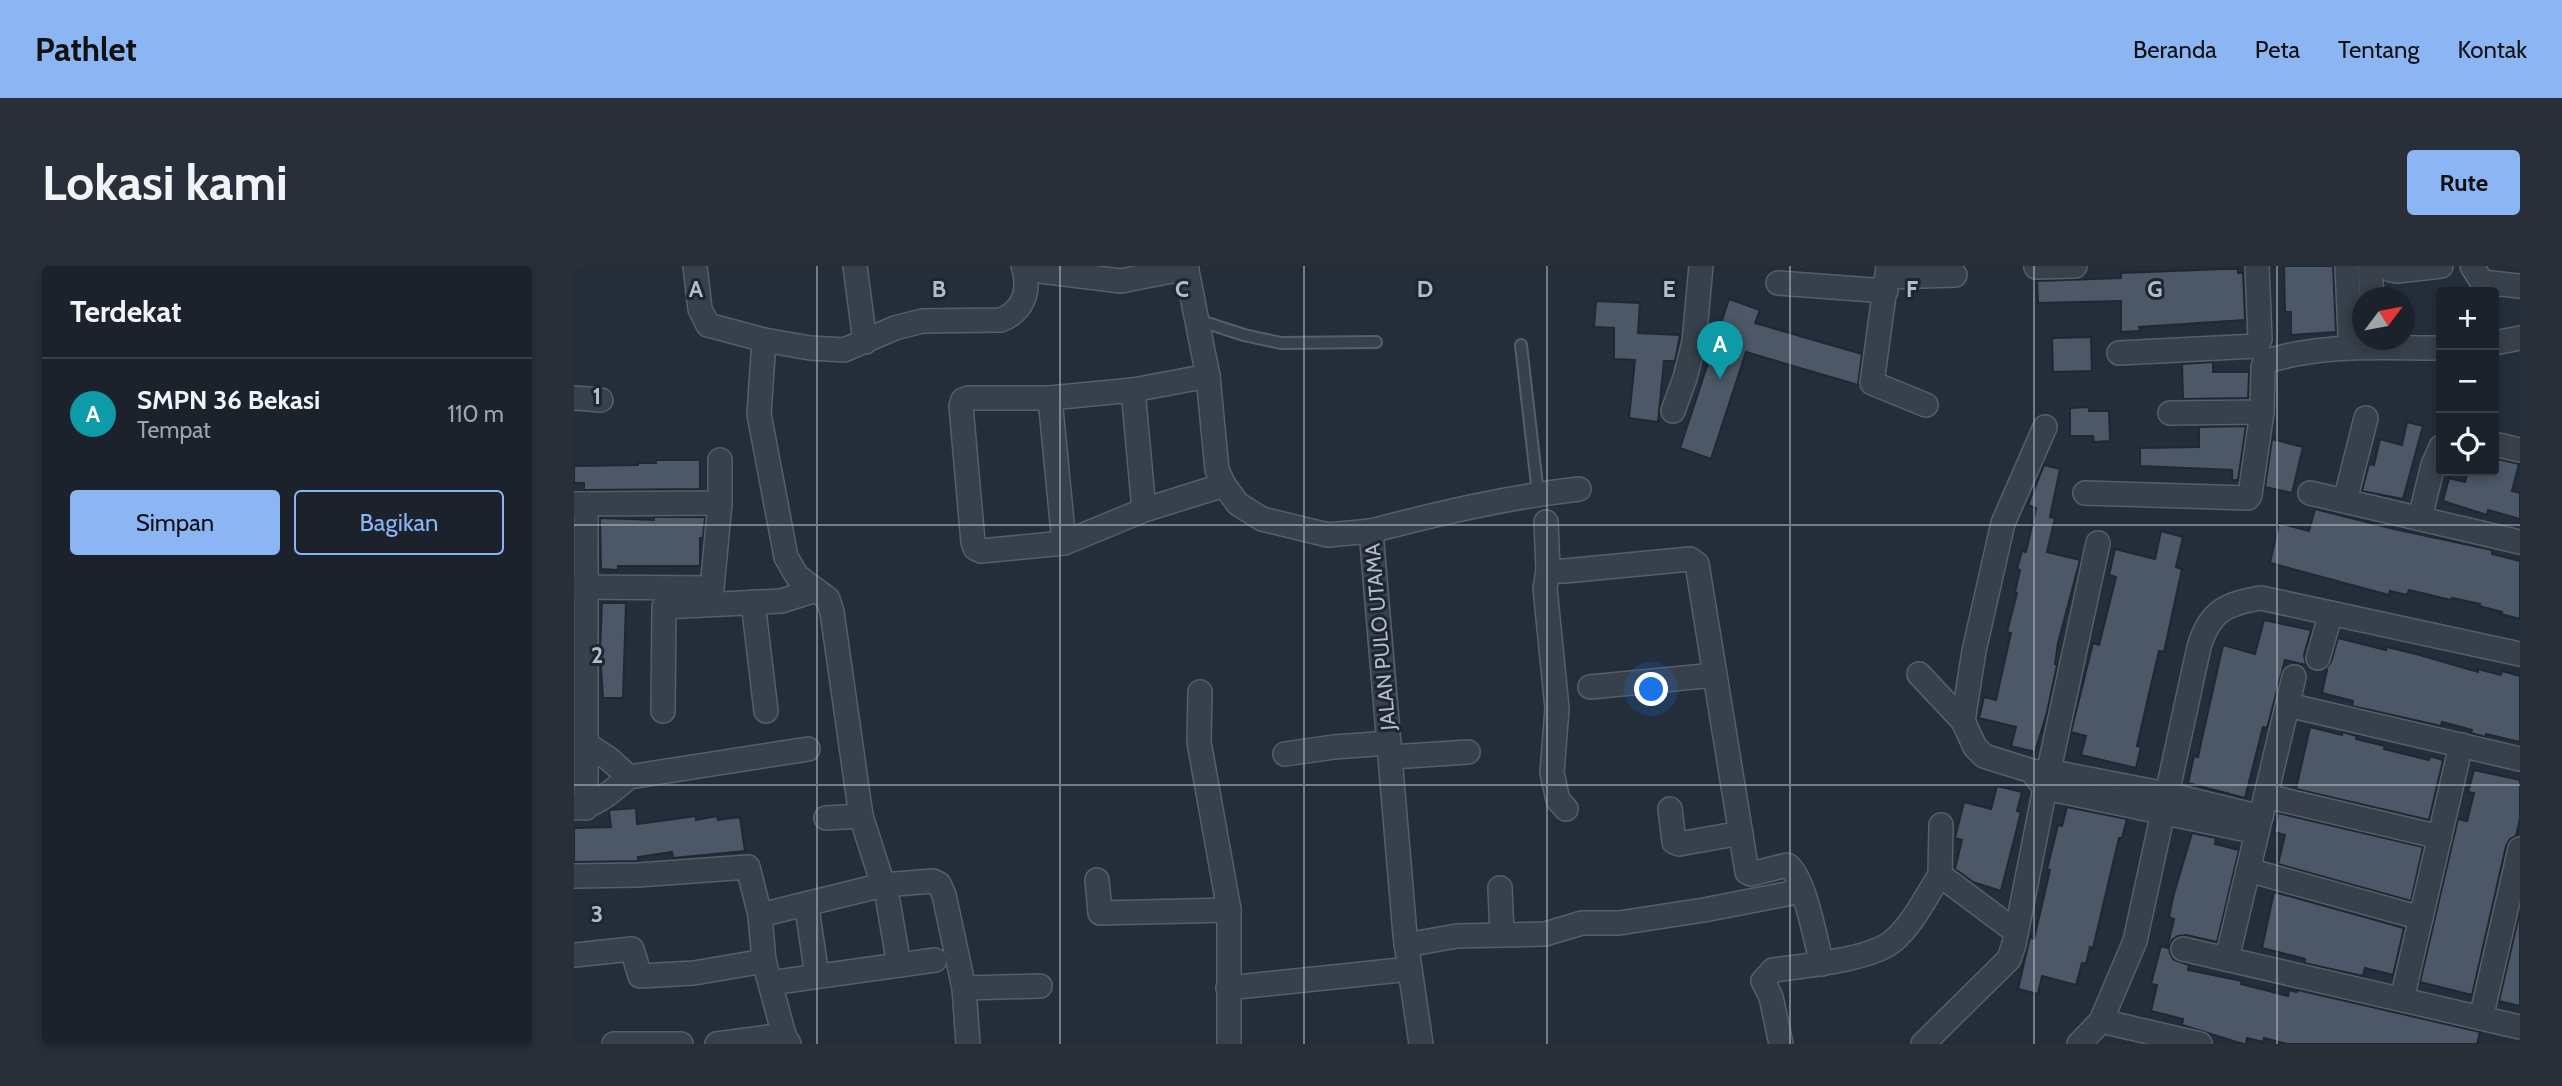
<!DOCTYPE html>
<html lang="id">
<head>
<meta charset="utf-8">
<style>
  :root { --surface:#1b222c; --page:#282f38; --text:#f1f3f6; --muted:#a0a4a9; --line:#393f48; --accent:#8bb5f3 }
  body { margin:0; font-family:Cabin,sans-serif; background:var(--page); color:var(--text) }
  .controls { position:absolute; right:21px; top:21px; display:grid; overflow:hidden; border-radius:7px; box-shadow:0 4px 10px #0003 }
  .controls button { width:63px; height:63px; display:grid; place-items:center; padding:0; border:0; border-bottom:2px solid var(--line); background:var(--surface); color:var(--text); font:35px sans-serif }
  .compass { position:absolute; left:1778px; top:21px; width:63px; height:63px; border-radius:50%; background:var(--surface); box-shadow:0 4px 10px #0003; rotate:58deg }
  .you { position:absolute; left:1078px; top:424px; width:24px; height:24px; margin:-18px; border:5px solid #fff; border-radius:50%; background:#1a73e8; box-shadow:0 0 0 10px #1a73e833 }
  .badge { display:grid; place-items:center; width:46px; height:46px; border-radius:50%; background:var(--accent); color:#fff; font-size:23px; font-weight:700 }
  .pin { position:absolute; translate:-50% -58px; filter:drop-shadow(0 2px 4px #0008) }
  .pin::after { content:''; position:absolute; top:37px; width:24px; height:21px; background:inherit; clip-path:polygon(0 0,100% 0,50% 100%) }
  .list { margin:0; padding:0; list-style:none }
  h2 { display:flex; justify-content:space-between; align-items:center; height:91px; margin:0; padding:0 28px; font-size:30px }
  h2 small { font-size:23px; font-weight:400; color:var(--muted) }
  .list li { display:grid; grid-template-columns:46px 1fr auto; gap:21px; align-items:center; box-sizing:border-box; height:112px; padding:0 28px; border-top:2px solid var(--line) }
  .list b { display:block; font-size:26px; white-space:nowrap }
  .list p { margin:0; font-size:23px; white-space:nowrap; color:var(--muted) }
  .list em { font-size:23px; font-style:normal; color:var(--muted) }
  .actions { display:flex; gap:14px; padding:21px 28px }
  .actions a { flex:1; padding:16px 0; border:2px solid var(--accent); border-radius:7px; text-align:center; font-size:24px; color:var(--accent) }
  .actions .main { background:var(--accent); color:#111 }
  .icon { flex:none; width:38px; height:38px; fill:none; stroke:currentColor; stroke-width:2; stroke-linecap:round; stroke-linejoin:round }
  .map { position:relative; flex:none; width:1946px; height:778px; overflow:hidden; border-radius:7px }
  header { display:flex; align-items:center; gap:42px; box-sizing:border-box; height:98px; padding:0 35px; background:var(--accent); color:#111 }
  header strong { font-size:33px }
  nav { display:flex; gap:38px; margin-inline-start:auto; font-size:24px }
  .intro { display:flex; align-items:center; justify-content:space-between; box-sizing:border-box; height:168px; padding:0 42px }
  h1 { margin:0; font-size:49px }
  .button { padding:18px 32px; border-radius:7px; background:var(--accent); color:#111; font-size:24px; font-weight:700 }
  main { display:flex; gap:42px; padding:0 42px }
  aside { flex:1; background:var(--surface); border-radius:7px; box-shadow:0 4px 10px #0003 }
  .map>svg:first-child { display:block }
  .building { fill:#4c5867; stroke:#1f2732; stroke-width:2 }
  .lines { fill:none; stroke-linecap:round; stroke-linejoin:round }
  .lane-casing { stroke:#565e69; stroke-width:14 }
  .street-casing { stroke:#565e69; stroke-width:26 }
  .lane { stroke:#37404b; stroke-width:10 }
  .street { stroke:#37404b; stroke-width:23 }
  .grid { fill:none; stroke:#b3bbc7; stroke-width:2; stroke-opacity:0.55 }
  .labels { text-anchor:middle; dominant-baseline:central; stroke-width:6; stroke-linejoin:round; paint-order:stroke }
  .street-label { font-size:21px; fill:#b3bbc7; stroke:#1d2530 }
  .grid-label { font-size:23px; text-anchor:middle; font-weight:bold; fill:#b3bbc7; stroke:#1d2530; stroke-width:6; stroke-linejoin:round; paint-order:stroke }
</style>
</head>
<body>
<header>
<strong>Pathlet</strong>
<nav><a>Beranda</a><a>Peta</a><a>Tentang</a><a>Kontak</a></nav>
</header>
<div class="intro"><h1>Lokasi kami</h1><a class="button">Rute</a></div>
<main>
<aside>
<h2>Terdekat<small></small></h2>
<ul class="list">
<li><span class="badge" style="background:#0f9aa8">A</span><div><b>SMPN 36 Bekasi</b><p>Tempat</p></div><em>110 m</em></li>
</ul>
<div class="actions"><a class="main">Simpan</a><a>Bagikan</a></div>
</aside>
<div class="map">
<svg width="1946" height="778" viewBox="0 0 1946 778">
  <rect width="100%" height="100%" fill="#242e3b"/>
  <g class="building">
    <polygon points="1710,0 1759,0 1762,66 1717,69 1717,46 1711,46"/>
    <polygon points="1650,3 1664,3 1664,7 1669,7 1671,54 1565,61 1566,65 1547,66 1547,35 1464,37 1463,15 1547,12 1547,7"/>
    <polygon points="1155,33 1186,44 1181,57 1288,88 1284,119 1172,86 1137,193 1106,182"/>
    <polygon points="1022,35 1066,37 1064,67 1106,69 1101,95 1090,95 1084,156 1055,152 1061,94 1040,93 1040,62 1020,61"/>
    <polygon points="1517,71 1518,105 1479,106 1478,72"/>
    <polygon points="1639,96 1639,106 1675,106 1674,132 1609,133 1608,98"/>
    <polygon points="1515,141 1515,145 1535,145 1536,175 1520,176 1519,170 1496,170 1496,142"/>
    <polygon points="1833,156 1849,160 1829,233 1788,225 1795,198 1800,199 1806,173 1828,179"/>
    <polygon points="1672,160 1664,214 1658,214 1658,204 1566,200 1566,182 1625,181 1625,161"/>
    <polygon points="1698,173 1729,181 1718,227 1691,221"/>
    <polygon points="1920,192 1945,198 1938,225 1946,227 1946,253 1914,244 1913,249 1869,235 1875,212 1891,216 1894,205 1920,205"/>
    <polygon points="82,194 126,194 126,223 10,224 10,217 0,217 0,200 64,199 64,197 82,197"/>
    <polygon points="1470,199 1486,203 1476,251 1481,252 1473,286 1506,294 1484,377 1481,398 1483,399 1473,446 1461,486 1437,480 1442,461 1405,452 1410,431 1422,434 1437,367 1433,366 1443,327 1441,326 1446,304 1443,303 1448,285 1452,286 1462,242 1454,239"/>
    <polygon points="1741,243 1820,263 1918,284 1918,288 1946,295 1946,353 1927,348 1928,346 1905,340 1906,338 1878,332 1877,334 1835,324 1833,329 1816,325 1815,329 1696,297 1705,257 1735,265"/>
    <polygon points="80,251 131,251 129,272 126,272 126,300 44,300 44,304 27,303 26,252 80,254"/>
    <polygon points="1587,265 1609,271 1602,301 1608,303 1590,386 1585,385 1574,432 1563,480 1567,481 1562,502 1507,489 1512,470 1497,466 1519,377 1525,379 1542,311 1535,309 1541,283 1581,293"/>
    <polygon points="28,337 52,337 49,432 29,432 26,385"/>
    <polygon points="1690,354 1737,364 1730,389 1732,399 1711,394 1693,462 1689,461 1671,532 1614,517 1620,490 1624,491 1629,468 1649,379 1681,388"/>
    <polygon points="1764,372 1812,384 1813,381 1842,388 1904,406 1904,403 1927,409 1928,405 1946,410 1946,476 1912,468 1912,471 1897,467 1898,464 1868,456 1867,460 1778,440 1779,435 1748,427 1753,404 1751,404 1757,396"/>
    <polygon points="1736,461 1768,469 1768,466 1783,470 1782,473 1811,480 1810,483 1855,494 1856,490 1869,494 1855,554 1722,523"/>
    <polygon points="1900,504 1946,514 1946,553 1942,570 1936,573 1932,580 1898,729 1846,716 1884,553 1893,555 1900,527 1894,526"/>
    <polygon points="1423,520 1448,526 1443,545 1447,546 1427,625 1399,616 1381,603 1388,574 1381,572 1390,536 1417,543"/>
    <polygon points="1493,541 1553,553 1548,572 1545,572 1519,682 1516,681 1512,698 1508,697 1502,719 1468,710 1464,728 1444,723 1456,671 1460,673 1476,604 1473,603 1484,559 1488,560"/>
    <polygon points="62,542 63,558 122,550 122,554 143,550 144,554 166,551 171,585 99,592 98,586 64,591 64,595 0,596 0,562 37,561 35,544"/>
    <polygon points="1704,547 1849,581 1837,635 1704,598 1711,569 1700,566"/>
    <polygon points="1618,567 1642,572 1641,578 1665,584 1643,676 1612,669 1604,670 1598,674 1595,681 1596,688 1600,694 1615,699 1614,704 1668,715 1667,718 1714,730 1715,724 1723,726 1724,724 1906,766 1903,778 1713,778 1690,772 1689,776 1673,772 1672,778 1669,778 1608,759 1609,753 1577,745 1583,719 1577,718 1587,680 1593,682 1600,653 1595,651 1599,631"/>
    <polygon points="1700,626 1830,662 1819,709 1791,702 1789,710 1730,697 1731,693 1688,682"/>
    <polygon points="1946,645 1946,740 1925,735"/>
  </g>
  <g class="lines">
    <defs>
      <g id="lane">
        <polyline points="624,54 670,69 707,77 802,76"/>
        <polyline points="947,79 964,228"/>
      </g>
      <g id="street">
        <path d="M 121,0 L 126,43 L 134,59 L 190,74 L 236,82 L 270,84 L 321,62 L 348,55 L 427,54 C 449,45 456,26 450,3"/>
        <polyline points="281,0 291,76"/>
        <polyline points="449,0 450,3 547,15 613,2"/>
        <polyline points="612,0 634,110 643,204 650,219 664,238 688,253 754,269 797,265 831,669 847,778"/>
        <polyline points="1314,0 1298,117 1352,139"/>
        <polyline points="1773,0 1776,68"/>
        <polyline points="1796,0 1798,32"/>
        <polyline points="1814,0 1817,4 1823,5 1867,0"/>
        <polyline points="1898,0 1908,16 1946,20"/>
        <polyline points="1462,1 1501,0"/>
        <polyline points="1314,11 1381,9"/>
        <polyline points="1204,17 1312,25"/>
        <polyline points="190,74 185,148 212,291 223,310 254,333 258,346 287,550 309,619"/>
        <polyline points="1920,77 1946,72"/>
        <polyline points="1545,87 1683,80 1686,73 1683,0"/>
        <polyline points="634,110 559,124 476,132 394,132 389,134 387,140 399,276 401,282 407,285 490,277 570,244 650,219"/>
        <polyline points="559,124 570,244"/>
        <polyline points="0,132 27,134"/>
        <polyline points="476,132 490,277"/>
        <polyline points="1099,145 1111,112 1120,76 1127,0"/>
        <polyline points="1596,147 1688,146"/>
        <polyline points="1920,178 1946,184"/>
        <path d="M 1511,227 L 1674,232 L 1676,229 L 1688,146 L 1689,101 L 1691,96 C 1747,77 1810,82 1867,82"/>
        <polyline points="1736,227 1946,276"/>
        <polyline points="1771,235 1792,152"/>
        <polyline points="0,238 146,237"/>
        <polyline points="12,238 12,542"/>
        <polyline points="1846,252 1859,199 1867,181"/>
        <path d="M 972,256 L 974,305 L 991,305 L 1116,293 L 1123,298 L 1173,606 L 1177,608 L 1213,599 C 1230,608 1242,677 1248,698"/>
        <path d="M 797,265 C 866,247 934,231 1005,223"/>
        <polyline points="974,305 971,322 983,442 978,507 984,534 992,543"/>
        <polyline points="0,321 138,322 146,237 146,194"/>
        <polyline points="179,336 192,445"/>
        <polyline points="1744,392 1757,347"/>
        <polyline points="1345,408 1389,455 1401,481 1410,490 1461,506 1474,505 1592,528 1687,551"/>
        <polyline points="1016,421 1141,409"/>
        <polyline points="626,426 625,476 655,644 655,778"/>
        <polyline points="1714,439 1946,493"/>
        <polyline points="89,445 90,341 207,335 242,324"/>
        <polyline points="1389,455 1400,385 1429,257 1471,161"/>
        <polyline points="12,478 35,493 55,511"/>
        <polyline points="711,488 760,481 815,477"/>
        <polyline points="818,491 894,486"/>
        <polyline points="1462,511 1471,522 1683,566"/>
        <polyline points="1692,530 1866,571"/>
        <path d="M 1,542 C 22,541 39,524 55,511 L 234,483"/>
        <polyline points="1096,543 1100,576 1105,578 1167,567"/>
        <polyline points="252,552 287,550"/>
        <polyline points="1674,604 1847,652"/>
        <polyline points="1366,609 1367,559"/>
        <polyline points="0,610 64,609 174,601 186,649"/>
        <polyline points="523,614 526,647 655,644"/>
        <polyline points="926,622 928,669"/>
        <polyline points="314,635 325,699"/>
        <polyline points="234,649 243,710"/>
        <polyline points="832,679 883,670 971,668 1008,657 1045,657 1130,644 1228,625"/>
        <polyline points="1609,683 1946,761"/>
        <polyline points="0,689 58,683 66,710 120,707 190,695"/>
        <polyline points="1653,693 1720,411"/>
        <polyline points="196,717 361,694"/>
        <polyline points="390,722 466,720"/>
        <polyline points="654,722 836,703"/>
        <polyline points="1828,733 1887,479"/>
        <polyline points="1907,752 1946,583"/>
        <polyline points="1527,755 1626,778"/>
        <polyline points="40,778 107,778"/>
        <polyline points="143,778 210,769"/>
        <polyline points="215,778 210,769 190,695 186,649 309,619 359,615 365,618 370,629 390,722 394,778"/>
        <path d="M 1207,778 L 1197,731 L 1189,715 L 1199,704 C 1228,700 1297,694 1319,675 C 1339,658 1351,632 1366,609 L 1441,665"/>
        <polyline points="1349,778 1435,693 1440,678 1471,522 1524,277"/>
        <path d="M 1505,778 L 1527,755 L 1561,675 L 1625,381 C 1636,345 1651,338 1687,332 L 1946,388"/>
      </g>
    </defs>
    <use href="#lane" class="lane-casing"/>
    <use href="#street" class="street-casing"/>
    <use href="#lane" class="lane"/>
    <use href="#street" class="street"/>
  </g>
  <path class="grid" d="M 243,0 L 243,778M 486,0 L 486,778M 730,0 L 730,778M 973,0 L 973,778M 1216,0 L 1216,778M 1460,0 L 1460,778M 1703,0 L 1703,778M 0,259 L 1946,259M 0,519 L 1946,519"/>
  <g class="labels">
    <g class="street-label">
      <text transform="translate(806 371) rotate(-95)">JALAN PULO UTAMA</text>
    </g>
  </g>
  <g class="grid-label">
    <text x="122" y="31">A</text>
    <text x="365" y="31">B</text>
    <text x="608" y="31">C</text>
    <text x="851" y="31">D</text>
    <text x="1095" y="31">E</text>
    <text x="1338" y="31">F</text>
    <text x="1581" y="31">G</text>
    <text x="23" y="138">1</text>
    <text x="23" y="397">2</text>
    <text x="23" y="656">3</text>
  </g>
</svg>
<div class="controls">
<button>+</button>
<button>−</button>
<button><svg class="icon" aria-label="locate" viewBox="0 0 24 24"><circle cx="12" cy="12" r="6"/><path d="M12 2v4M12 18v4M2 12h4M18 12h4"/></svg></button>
</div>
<svg class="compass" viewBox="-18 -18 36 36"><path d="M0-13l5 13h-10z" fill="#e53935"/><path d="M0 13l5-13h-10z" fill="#a0a4a9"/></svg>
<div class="you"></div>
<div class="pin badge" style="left:1146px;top:113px;background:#0f9aa8">A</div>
</div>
</main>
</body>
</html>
